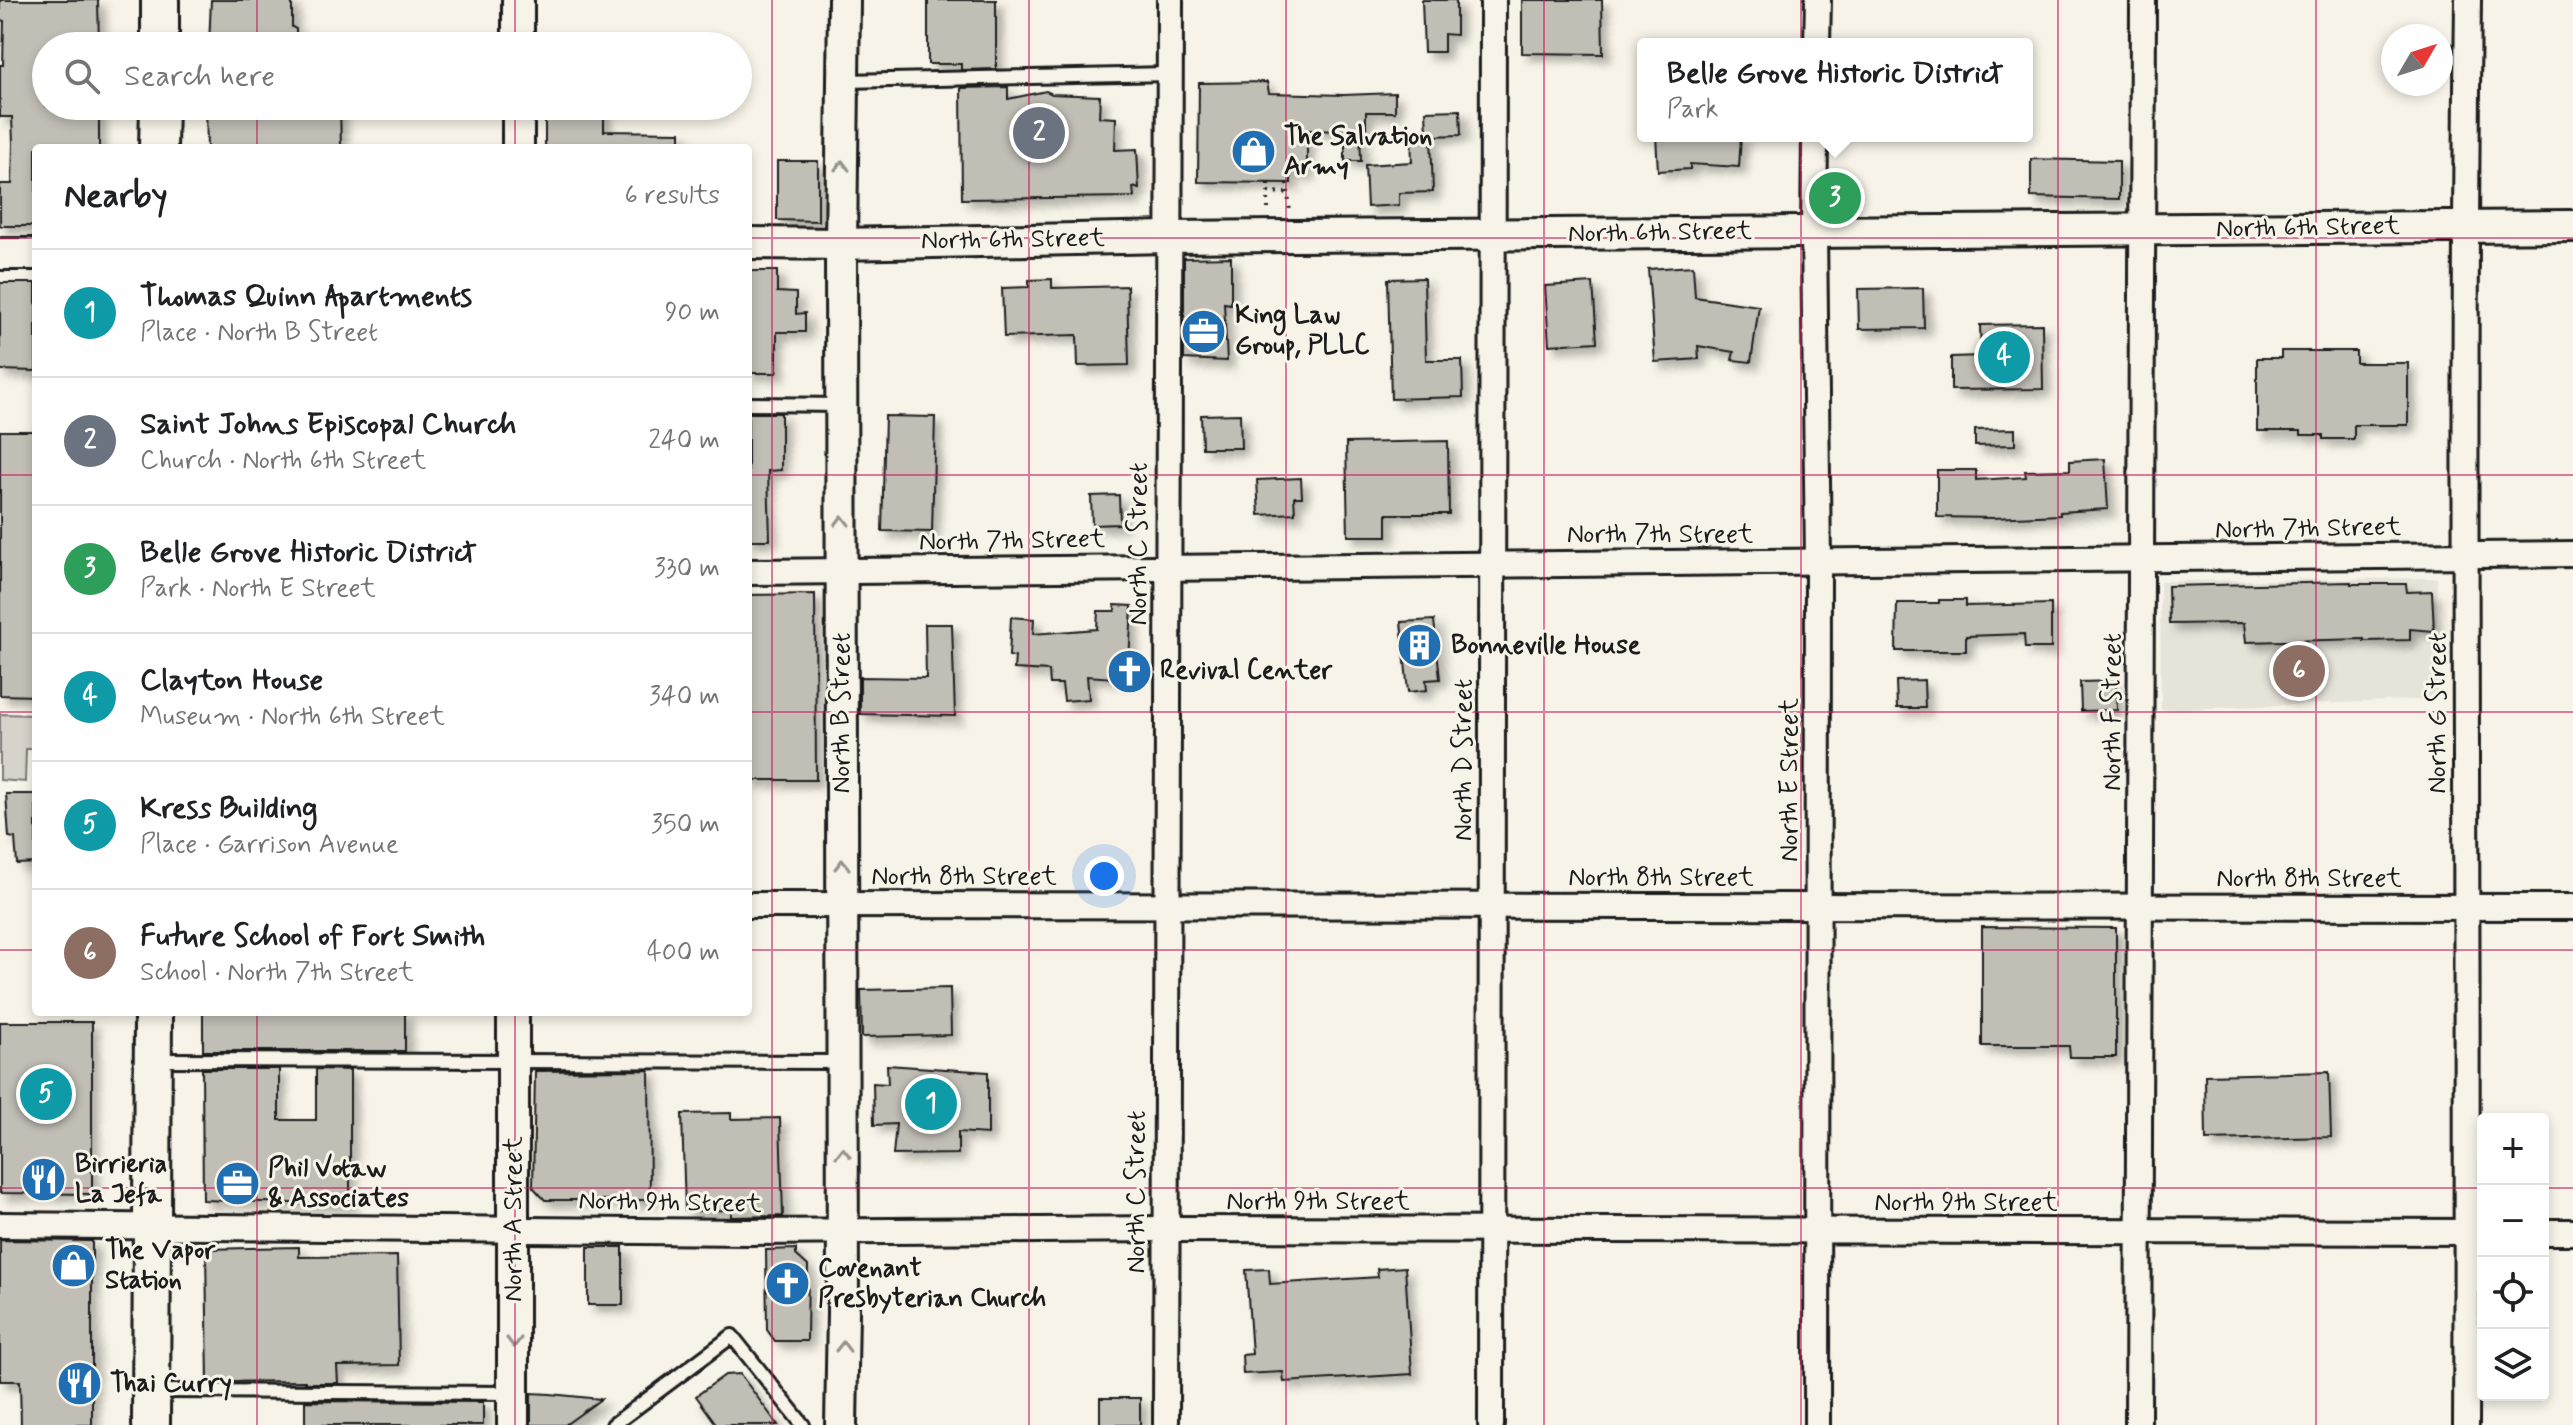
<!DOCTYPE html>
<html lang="en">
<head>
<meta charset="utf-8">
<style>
  :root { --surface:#fff; --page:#f6f6f6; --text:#202124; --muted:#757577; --line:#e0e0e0; --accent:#0b8043 }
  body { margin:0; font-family:Mynerve,sans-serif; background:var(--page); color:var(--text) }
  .controls { position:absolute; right:24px; bottom:24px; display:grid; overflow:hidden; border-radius:8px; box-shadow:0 4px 12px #0003 }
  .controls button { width:72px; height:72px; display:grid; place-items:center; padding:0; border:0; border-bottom:2px solid var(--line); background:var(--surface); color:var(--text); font:40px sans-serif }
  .compass { position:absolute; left:2381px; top:24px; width:72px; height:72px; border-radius:50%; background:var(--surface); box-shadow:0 4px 12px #0003; rotate:51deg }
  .you { position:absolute; left:1104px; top:876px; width:28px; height:28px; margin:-20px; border:6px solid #fff; border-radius:50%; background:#1a73e8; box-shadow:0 0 0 12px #1a73e833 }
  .badge { display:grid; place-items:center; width:52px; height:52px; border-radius:50%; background:var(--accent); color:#fff; font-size:26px; font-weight:700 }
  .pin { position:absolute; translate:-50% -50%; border:4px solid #fff; box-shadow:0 2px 8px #0006 }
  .popup { position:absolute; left:1637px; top:38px; width:396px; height:104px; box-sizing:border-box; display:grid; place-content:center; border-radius:8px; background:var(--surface); filter:drop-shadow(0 2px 6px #0005); font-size:26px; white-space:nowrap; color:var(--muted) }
  .popup b { font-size:30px; color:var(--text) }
  .popup::after { content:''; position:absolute; left:50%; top:100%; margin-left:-16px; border:16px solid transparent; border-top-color:var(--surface) }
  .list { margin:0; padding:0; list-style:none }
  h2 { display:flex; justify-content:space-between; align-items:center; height:104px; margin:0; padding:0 32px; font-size:34px }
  h2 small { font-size:26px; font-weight:400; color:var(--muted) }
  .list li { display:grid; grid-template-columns:52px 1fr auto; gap:24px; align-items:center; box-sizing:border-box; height:128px; padding:0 32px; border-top:2px solid var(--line) }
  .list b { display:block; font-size:30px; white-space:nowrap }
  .list p { margin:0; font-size:26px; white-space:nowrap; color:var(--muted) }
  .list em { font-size:26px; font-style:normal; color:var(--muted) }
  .icon { flex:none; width:44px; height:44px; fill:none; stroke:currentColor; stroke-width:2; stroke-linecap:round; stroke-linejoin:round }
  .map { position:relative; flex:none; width:2573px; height:1425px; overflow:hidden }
  .search { position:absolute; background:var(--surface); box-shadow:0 4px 12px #0003; left:32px; top:32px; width:720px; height:88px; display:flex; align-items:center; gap:20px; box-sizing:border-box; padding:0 28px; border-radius:44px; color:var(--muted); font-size:30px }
  .panel { position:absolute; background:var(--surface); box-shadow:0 4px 12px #0003; left:32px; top:144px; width:720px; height:872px; border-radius:8px }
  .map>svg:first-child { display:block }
  .built { fill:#e6e3d9 }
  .green { fill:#d7d3cb; stroke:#7a7874; stroke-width:2 }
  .building { fill:#c0beb5; stroke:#1c1c1c; stroke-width:2; filter:url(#shadow) }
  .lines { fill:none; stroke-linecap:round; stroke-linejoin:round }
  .service-casing { stroke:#1c1c1c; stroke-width:18 }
  .minor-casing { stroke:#1c1c1c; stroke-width:30 }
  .tertiary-casing { stroke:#1c1c1c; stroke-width:36 }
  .primary-casing { stroke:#1c1c1c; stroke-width:42 }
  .path { stroke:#1c1c1c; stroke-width:4; stroke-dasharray:2 6; stroke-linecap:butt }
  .service { stroke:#f7f3e8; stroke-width:12 }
  .minor { stroke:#f7f3e8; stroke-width:24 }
  .tertiary { stroke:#f7f3e8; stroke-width:30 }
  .primary { stroke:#f7f3e8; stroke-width:36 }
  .oneway { stroke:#94928c }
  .grid { fill:none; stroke:#c2185b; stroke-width:2; stroke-opacity:0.55 }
  .labels { text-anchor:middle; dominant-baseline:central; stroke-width:6; stroke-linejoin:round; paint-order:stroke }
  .poi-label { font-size:26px; font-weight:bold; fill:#1c1c1c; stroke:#f7f3e8; text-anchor:start }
  .street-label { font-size:26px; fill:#1c1c1c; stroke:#f7f3e8 }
</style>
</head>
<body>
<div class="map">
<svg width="2573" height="1425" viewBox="0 0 2573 1425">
  <defs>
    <filter id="shadow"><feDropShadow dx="7" dy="7" stdDeviation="4" flood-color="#0004"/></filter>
  </defs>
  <rect width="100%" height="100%" fill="#f7f3e8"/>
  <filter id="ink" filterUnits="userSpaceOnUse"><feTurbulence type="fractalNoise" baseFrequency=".0125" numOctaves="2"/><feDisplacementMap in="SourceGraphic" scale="16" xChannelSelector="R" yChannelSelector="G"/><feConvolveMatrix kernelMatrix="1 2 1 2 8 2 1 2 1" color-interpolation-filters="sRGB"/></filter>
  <g filter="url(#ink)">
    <polygon class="built" points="2437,578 2438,699 2161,710 2160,581"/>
    <polygon class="green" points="0,714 36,715 36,749 26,749 25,782 0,780"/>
    <g class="building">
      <polygon points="0,0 98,0 99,46 46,46 46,106 99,106 99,148 36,148 36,226 0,226 0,184 12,184 13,143 12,117 0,117 0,65 3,65 4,21 0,20"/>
      <polygon points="211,0 292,0 292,27 296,29 296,46 209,46"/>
      <polygon points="928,0 996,0 996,69 961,70 961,64 928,64"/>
      <polygon points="1422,0 1456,0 1456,35 1444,34 1444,52 1424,52"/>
      <polygon points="1522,0 1602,0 1603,54 1522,53"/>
      <polygon points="1267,82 1269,93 1344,95 1395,93 1395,112 1366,112 1366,132 1360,132 1361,161 1345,161 1345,131 1307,130 1307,173 1291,172 1291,183 1198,182 1199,83"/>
      <polygon points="1008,87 1008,99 1046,91 1052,94 1100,96 1099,117 1116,118 1115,150 1137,149 1139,189 1133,187 1134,197 962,199 961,88"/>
      <polygon points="206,106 340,106 341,148 207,148"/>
      <polygon points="545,106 604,106 604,131 680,132 680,148 545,148"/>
      <polygon points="1460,110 1461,135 1431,136 1433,192 1399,193 1399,205 1367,207 1365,165 1412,162 1411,133 1427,133 1426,111"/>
      <polygon points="1656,136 1741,136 1739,167 1690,164 1690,169 1658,171"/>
      <polygon points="2031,159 2119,161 2119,199 2031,197"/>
      <polygon points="777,161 818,161 818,221 777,220"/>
      <polygon points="1231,257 1231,304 1224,303 1227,361 1184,359 1184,258"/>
      <polygon points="1693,266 1695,297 1759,306 1751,362 1732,360 1734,352 1698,346 1699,359 1655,362 1648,269"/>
      <polygon points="748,271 777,271 777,292 796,293 796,314 805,313 805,332 777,332 777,373 748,373"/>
      <polygon points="1424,278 1426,360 1462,360 1463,397 1391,399 1388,279"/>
      <polygon points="1052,279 1052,288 1127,286 1129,365 1078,366 1077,335 1004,337 1002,288 1029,287 1029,280"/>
      <polygon points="0,283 36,283 36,371 0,370"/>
      <polygon points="1593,283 1597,342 1549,345 1545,286"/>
      <polygon points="1923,288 1924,328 1859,329 1858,289"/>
      <polygon points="2042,324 2043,389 1951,390 1951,357 1981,356 1980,325"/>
      <polygon points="2281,351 2356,351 2356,363 2408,363 2408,425 2354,425 2354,439 2323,439 2323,435 2301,435 2301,431 2257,431 2257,358 2281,358"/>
      <polygon points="748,413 781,413 781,470 768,471 770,540 748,540"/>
      <polygon points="1240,414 1241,448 1202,448 1201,415"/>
      <polygon points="885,416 935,417 932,532 882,531"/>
      <polygon points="2015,429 2015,445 1975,446 1975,430"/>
      <polygon points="0,431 36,431 36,696 0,695"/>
      <polygon points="1448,441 1449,514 1387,514 1387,536 1348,536 1346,443"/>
      <polygon points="2105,459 2108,509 2060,512 2060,515 1992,518 1937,517 1937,470 1976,470 1976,480 2026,477 2025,471 2070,470 2070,461"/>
      <polygon points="1301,478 1302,497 1294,497 1295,513 1259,515 1257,480"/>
      <polygon points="1119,495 1120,524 1092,525 1091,496"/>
      <polygon points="2351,582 2351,584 2406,584 2407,592 2432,591 2434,631 2410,629 2410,640 2364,641 2364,639 2246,642 2244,623 2169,624 2168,586"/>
      <polygon points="815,594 816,780 748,780 748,595"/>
      <polygon points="1939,600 1966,600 1966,606 2051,604 2051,648 2025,648 2024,634 1966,636 1966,651 1896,651 1897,603 1939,603"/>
      <polygon points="1115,605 1132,606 1128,679 1087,676 1089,699 1064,701 1062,684 1050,684 1049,671 1014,669 1015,657 1009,656 1011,617 1034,619 1033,634 1097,629 1098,611 1115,611"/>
      <polygon points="1434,620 1440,679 1426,680 1427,690 1408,692 1401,622"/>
      <polygon points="925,624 952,624 955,716 860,714 860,677 926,678"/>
      <polygon points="1924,680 1925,708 1897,708 1896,681"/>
      <polygon points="2116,681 2117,710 2081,711 2080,682"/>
      <polygon points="6,794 36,794 36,863 17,864 15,838 9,837"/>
      <polygon points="1982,927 2116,928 2116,1057 2070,1057 2069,1046 1982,1046"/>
      <polygon points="950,988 951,1035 862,1037 861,990"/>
      <rect x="203" y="1012" width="202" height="39"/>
      <polygon points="0,1022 92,1022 92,1194 0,1193"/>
      <polygon points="887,1065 988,1072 988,1134 958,1132 958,1154 893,1155 896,1124 874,1125 873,1083 888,1084"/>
      <polygon points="202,1069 279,1069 279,1120 316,1120 316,1069 350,1070 350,1205 203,1200"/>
      <polygon points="649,1070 650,1200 545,1200 533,1187 535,1071"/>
      <polygon points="2329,1072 2331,1137 2206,1140 2205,1075"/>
      <polygon points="731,1113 731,1119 780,1118 783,1216 731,1217 731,1210 685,1211 682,1114"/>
      <polygon points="0,1240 92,1241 92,1425 21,1425 20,1381 0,1381"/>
      <polygon points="299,1247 299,1257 397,1256 399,1365 337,1366 338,1383 305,1383 305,1381 208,1382 206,1249"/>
      <rect x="588" y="1247" width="35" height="58"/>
      <polygon points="796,1249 796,1255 808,1266 807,1341 775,1341 767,1330 766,1250"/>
      <polygon points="1405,1267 1412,1374 1284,1382 1283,1372 1243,1374 1242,1355 1252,1354 1246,1270 1269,1269 1270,1284 1378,1277 1377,1269"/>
      <polygon points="740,1374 778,1425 717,1425 696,1396 725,1375"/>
      <polygon points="531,1393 550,1394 601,1399 565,1425 531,1425"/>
      <rect x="1100" y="1398" width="40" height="27"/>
      <polygon points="305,1401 483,1402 483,1425 305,1425"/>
    </g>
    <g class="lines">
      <defs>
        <g id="service">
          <polyline points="845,81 1169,74"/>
          <polyline points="748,404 842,405"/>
          <polyline points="156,1060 841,1062"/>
          <polyline points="155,1391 512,1393"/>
          <polyline points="613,1425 732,1336 803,1425"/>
        </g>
        <g id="minor">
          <polyline points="1817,44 1818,0"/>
          <polyline points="1815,136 1814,232 1818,562 1817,1425"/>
          <polyline points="748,572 2573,554"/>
          <polyline points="748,905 2573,907"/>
          <polyline points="0,1225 749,1232 1165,1229 2483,1232"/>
          <polyline points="2543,1232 2573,1232"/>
          <polyline points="1166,1425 1170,0"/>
          <polyline points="1491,1425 1493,0"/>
          <polyline points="2138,1425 2143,0"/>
          <path d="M 2466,1425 C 2469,950 2462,475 2468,0"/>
        </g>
        <g id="tertiary">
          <polyline points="518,46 518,0"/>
          <polyline points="518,148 518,106"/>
          <polyline points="748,243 841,244 1168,237 2573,226"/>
          <polyline points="0,254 36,254"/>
          <polyline points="513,1012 513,1425"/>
          <polyline points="841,1425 843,1312 841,244 844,0"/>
        </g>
        <g id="primary">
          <polyline points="160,46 160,0"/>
          <polyline points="158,148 159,106"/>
          <polyline points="151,1425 153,1012"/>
        </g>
      </defs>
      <use href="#service" class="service-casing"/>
      <use href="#minor" class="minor-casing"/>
      <use href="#tertiary" class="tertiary-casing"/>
      <use href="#primary" class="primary-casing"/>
      <g class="path">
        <polyline points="1268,183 1268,212"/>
        <polyline points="1287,183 1290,212"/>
        <polyline points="1268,192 1288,193"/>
      </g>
      <use href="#service" class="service"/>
      <use href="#minor" class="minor"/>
      <use href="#tertiary" class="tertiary"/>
      <use href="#primary" class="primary"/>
    </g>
    <defs><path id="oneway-chevron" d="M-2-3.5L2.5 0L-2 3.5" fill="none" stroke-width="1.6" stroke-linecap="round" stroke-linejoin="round" transform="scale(2)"/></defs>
    <g class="oneway">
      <use href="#oneway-chevron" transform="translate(842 166) rotate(-89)"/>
      <use href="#oneway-chevron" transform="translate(842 521) rotate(-90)"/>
      <use href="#oneway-chevron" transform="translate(842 865) rotate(-90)"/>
      <use href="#oneway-chevron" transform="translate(843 1153) rotate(-90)"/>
      <use href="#oneway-chevron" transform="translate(514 1342) rotate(90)"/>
      <use href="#oneway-chevron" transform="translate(843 1347) rotate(-89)"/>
    </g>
  </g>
  <path class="grid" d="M 257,0 L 257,46M 515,0 L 515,46M 772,0 L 772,1425M 1029,0 L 1029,1425M 1286,0 L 1286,1425M 1544,0 L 1544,1425M 1801,0 L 1801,1425M 2058,0 L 2058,1425M 2316,0 L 2316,1425M 257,106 L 257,148M 515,106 L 515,148M 0,238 L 36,238M 748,238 L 2573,238M 0,475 L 36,475M 748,475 L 2573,475M 0,712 L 36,712M 748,712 L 2573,712M 0,950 L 36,950M 748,950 L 2573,950M 257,1012 L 257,1425M 515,1012 L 515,1425M 0,1188 L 2483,1188M 2543,1188 L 2573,1188"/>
  <defs>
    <symbol id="shop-disc" viewBox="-11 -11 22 22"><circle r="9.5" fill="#1f6fb2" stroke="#f7f3e8"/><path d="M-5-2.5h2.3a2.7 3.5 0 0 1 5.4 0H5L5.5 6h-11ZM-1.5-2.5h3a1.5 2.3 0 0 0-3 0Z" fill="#fff"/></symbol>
    <symbol id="office-disc" viewBox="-11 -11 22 22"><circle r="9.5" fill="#1f6fb2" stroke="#f7f3e8"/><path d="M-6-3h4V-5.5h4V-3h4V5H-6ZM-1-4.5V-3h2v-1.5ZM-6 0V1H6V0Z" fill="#fff"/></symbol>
    <symbol id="building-disc" viewBox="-11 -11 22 22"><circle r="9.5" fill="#1f6fb2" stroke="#f7f3e8"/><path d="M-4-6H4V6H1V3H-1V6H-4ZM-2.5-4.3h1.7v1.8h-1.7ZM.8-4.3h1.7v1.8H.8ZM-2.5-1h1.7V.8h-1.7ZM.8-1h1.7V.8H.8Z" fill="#fff"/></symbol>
    <symbol id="church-disc" viewBox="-11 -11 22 22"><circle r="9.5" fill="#1f6fb2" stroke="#f7f3e8"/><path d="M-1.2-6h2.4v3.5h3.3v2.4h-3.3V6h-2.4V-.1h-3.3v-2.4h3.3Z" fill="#fff"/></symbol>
    <symbol id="restaurant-disc" viewBox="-11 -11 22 22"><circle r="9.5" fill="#1f6fb2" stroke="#f7f3e8"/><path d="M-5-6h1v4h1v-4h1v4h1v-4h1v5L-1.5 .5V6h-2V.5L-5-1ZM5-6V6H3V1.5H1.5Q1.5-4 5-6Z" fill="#fff"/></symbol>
  </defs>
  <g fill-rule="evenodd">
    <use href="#shop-disc" x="1228" y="126" width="51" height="51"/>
    <use href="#office-disc" x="1178" y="306" width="51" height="51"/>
    <use href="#building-disc" x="1394" y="620" width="51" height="51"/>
    <use href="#church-disc" x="1104" y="646" width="51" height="51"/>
    <use href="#restaurant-disc" x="18" y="1154" width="51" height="51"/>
    <use href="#office-disc" x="212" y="1158" width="51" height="51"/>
    <use href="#shop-disc" x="48" y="1240" width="51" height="51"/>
    <use href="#church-disc" x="762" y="1258" width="51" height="51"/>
    <use href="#restaurant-disc" x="54" y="1358" width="51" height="51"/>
  </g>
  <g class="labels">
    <g class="poi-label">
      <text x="1284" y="137">The Salvation<tspan x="1284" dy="30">Army</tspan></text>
      <text x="1235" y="316">King Law<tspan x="1235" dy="30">Group, PLLC</tspan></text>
      <text x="1451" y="646">Bonneville House</text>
      <text x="1160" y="671">Revival Center</text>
      <text x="75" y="1165">Birrieria<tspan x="75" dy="30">La Jefa</tspan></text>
      <text x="268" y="1169">Phil Votaw<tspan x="268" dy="30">&amp; Associates</tspan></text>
      <text x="105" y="1251">The Vapor<tspan x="105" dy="30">Station</tspan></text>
      <text x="818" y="1269">Covenant<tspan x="818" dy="30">Presbyterian Church</tspan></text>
      <text x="110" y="1384">Thai Curry</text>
    </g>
    <g class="street-label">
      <text transform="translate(2308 228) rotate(-1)">North 6th Street</text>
      <text transform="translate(1660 233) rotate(-1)">North 6th Street</text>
      <text transform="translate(1013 240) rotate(-1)">North 6th Street</text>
      <text transform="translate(2308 529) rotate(-1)">North 7th Street</text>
      <text x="1660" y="535">North 7th Street</text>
      <text transform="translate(1012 541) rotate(-1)">North 7th Street</text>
      <text transform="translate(1139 544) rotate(-90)">North C Street</text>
      <text transform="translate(2113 712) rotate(-90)">North F Street</text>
      <text transform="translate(842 713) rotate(-90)">North B Street</text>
      <text transform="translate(2438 713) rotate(-90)">North G Street</text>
      <text transform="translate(1464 760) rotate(-90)">North D Street</text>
      <text transform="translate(1790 780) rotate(-90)">North E Street</text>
      <text x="964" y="877">North 8th Street</text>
      <text x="1661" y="878">North 8th Street</text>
      <text x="2309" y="879">North 8th Street</text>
      <text transform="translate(1137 1192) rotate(-90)">North C Street</text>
      <text x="1318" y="1202">North 9th Street</text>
      <text transform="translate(670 1203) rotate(1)">North 9th Street</text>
      <text x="1966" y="1203">North 9th Street</text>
      <text transform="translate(514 1219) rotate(-90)">North A Street</text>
    </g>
  </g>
</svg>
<div class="controls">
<button>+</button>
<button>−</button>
<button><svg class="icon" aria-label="locate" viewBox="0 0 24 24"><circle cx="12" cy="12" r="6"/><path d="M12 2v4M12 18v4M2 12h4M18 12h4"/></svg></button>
<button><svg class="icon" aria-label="layers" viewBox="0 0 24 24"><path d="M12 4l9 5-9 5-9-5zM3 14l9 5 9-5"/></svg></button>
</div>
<svg class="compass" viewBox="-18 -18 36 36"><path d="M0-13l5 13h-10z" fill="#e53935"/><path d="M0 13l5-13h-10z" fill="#757577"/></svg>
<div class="you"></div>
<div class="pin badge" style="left:931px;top:1104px;background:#0f9aa8">1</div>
<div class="pin badge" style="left:1039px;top:133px;background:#6b7280">2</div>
<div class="pin badge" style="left:1835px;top:198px;background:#2e9e5b">3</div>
<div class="popup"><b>Belle Grove Historic District</b>Park</div>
<div class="pin badge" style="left:2004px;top:357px;background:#0f9aa8">4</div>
<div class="pin badge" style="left:46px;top:1094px;background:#0f9aa8">5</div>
<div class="pin badge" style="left:2299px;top:671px;background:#8d6e63">6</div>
<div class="search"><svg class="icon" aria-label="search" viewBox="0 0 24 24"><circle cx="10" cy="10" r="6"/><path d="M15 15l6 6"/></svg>Search here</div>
<section class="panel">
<h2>Nearby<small>6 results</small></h2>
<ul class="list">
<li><span class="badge" style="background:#0f9aa8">1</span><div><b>Thomas Quinn Apartments</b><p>Place · North B Street</p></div><em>90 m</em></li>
<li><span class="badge" style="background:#6b7280">2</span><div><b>Saint Johns Episcopal Church</b><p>Church · North 6th Street</p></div><em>240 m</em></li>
<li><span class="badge" style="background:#2e9e5b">3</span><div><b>Belle Grove Historic District</b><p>Park · North E Street</p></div><em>330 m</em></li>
<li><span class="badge" style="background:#0f9aa8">4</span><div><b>Clayton House</b><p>Museum · North 6th Street</p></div><em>340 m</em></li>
<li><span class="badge" style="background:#0f9aa8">5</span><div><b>Kress Building</b><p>Place · Garrison Avenue</p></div><em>350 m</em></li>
<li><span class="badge" style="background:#8d6e63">6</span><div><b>Future School of Fort Smith</b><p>School · North 7th Street</p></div><em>400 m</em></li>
</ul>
</section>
</div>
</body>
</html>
